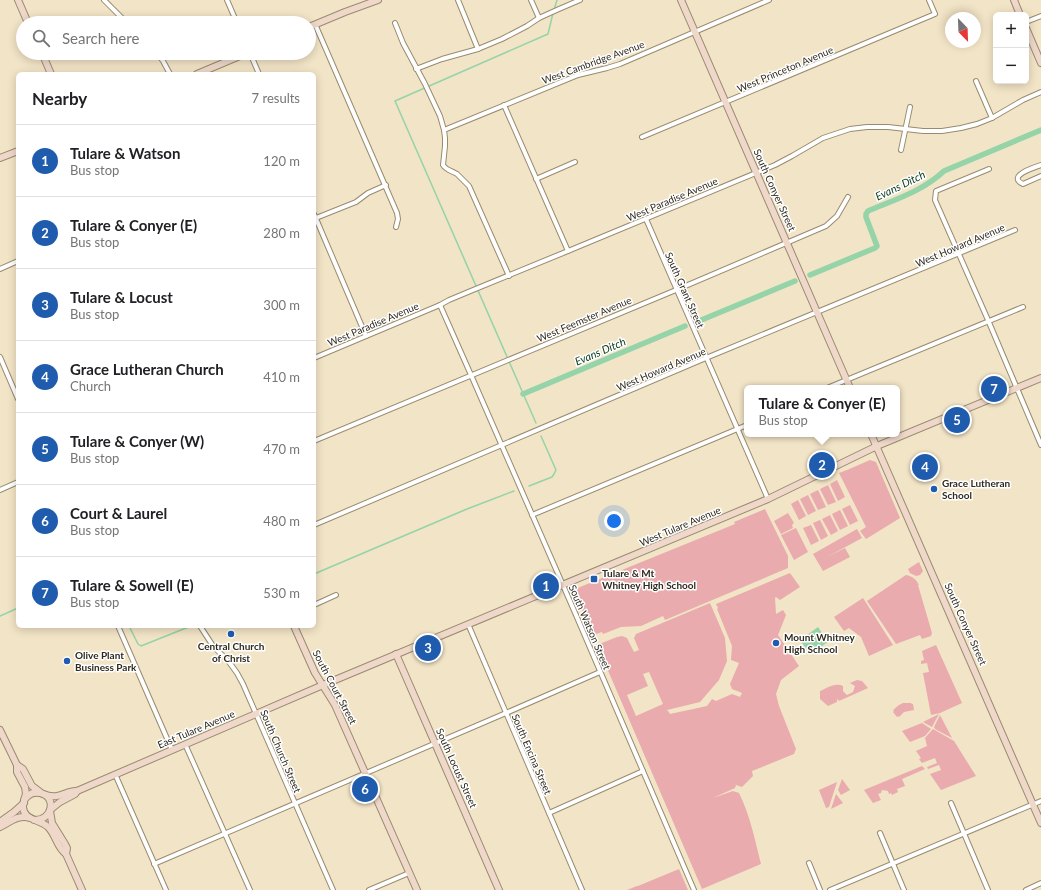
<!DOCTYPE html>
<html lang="en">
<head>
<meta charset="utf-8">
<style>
  :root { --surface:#fff; --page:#f2f2f2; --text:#202124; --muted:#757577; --line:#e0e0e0; --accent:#205cad }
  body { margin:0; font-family:Lato,sans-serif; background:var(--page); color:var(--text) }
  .controls { position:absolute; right:12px; top:12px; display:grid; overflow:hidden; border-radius:6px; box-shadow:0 2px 10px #0003 }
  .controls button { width:36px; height:36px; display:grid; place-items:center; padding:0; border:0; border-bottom:1px solid var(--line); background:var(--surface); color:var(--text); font:20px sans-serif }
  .compass { position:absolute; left:945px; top:12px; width:36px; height:36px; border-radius:50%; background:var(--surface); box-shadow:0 2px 10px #0003; rotate:157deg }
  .you { position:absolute; left:614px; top:521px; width:14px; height:14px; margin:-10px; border:3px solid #fff; border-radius:50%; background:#1a73e8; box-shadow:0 0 0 6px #1a73e833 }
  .badge { display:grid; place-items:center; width:26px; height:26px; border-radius:50%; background:var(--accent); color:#fff; font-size:13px; font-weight:700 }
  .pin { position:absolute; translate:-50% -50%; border:2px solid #fff; box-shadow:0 1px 4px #0006 }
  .popup { position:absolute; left:744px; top:385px; width:156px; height:52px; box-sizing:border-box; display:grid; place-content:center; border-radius:6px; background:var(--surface); filter:drop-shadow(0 1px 3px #0005); font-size:13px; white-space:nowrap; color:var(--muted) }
  .popup b { font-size:15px; color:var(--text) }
  .popup::after { content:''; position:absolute; left:50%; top:100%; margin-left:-8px; border:8px solid transparent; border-top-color:var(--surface) }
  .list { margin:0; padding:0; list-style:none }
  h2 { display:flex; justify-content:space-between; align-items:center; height:52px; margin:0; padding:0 16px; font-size:17px }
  h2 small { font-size:13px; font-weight:400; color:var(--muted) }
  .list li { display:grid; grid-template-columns:26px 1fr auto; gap:12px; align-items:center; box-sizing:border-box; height:72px; padding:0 16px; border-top:1px solid var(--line) }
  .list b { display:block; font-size:15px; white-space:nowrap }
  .list p { margin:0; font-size:13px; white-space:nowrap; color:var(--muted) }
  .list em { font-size:13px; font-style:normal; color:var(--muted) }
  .icon { flex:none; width:22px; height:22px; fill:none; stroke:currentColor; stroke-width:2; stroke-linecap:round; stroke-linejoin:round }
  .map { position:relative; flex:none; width:1041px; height:890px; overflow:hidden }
  .search { position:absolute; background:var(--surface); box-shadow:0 2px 10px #0003; left:16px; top:16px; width:300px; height:44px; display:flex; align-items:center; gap:10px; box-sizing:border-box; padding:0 14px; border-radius:22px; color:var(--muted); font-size:15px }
  .panel { position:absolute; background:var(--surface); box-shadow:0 2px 10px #0003; left:16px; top:72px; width:300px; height:556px; border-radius:6px }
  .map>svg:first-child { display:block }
  .green { fill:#e9abae; fill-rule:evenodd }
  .water { fill:#95d3a8 }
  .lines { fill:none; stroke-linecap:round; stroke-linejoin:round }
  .stream { stroke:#95d3a8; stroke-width:1.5 }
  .canal { stroke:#95d3a8; stroke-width:5.5 }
  .street-casing { stroke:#988b6f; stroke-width:6 }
  .secondary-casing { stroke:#988b6f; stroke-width:8 }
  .street { stroke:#fff; stroke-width:4 }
  .secondary { stroke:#efd8ca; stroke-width:6 }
  .poi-dot { fill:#205cad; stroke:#fff; stroke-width:1.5 }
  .labels { text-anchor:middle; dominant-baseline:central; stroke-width:3; stroke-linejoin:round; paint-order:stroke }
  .street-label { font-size:10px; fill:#2f2a1e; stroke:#fff }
  .poi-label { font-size:10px; font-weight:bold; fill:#2f2a1e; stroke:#fff; text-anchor:start }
  .water-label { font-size:11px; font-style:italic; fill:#104024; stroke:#fff }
</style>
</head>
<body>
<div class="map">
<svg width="1041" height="890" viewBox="0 0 1041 890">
  <rect width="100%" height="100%" fill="#f2e4c6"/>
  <g class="green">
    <polygon points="870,460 876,462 900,518 866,539 860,531 866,527 839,473 847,470"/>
    <polygon points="837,480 845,497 838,501 830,484"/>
    <polygon points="828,485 836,502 828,505 820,489"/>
    <polygon points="818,490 826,507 818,510 810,494"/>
    <polygon points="808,495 816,511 808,515 800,499"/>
    <polygon points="798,500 806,516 799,520 791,504"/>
    <polygon points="850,505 858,521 850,525 842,509"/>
    <polygon points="765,509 788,556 788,568 665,620 663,616 641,626 621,627 603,634 602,632 593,635 575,594 576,590 580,587 735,524 734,522"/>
    <polygon points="840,510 848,526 840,530 832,514"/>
    <polygon points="788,513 794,523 792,525 793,528 781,534 774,521"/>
    <polygon points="830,515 838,531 831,535 822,519"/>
    <polygon points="820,520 828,536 821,540 813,523"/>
    <polygon points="811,525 819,541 811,545 803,528"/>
    <polygon points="796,528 808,552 794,560 781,535"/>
    <polygon points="857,529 862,538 827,557 845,548 850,557 823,571 813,554"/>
    <polygon points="919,562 923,571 920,575 916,576 910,573 908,569"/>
    <path d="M 790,573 L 800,587 L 780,600 L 776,597 L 775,598 L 776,614 L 783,610 L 786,615 L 778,635 L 799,666 L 781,680 L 776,694 L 779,706 L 796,749 L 794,754 L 752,771 L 753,776 L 742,787 L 736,785 L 735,788 L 713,798 L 733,791 L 739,793 C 750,815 755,840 761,864 L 702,889 L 597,645 L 617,637 L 622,636 L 627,638 L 634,652 L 639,650 L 634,638 L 636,634 L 710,603 L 725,638 L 727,661 L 719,680 L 700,702 L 667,710 L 668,711 L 670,714 L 707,706 L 712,699 L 716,701 L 732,694 L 740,697 L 742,693 L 732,689 L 730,684 L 739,663 L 731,660 L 732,646 L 717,609 L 718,608 L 716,604 ZM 649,672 L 663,704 L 636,716 L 627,695 L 648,686 L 643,674 Z"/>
    <path d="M 906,575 C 912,576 916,579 919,585 L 918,585 L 932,633 L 931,636 L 922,639 L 920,635 L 896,644 L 867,601 Z"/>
    <polygon points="863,598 893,645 869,656 861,637 849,628 844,631 834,617"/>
    <polygon points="936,645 962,703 940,713 931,715 923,673 929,672 927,663 921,664 921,661 924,660 922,651"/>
    <path d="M 857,680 L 862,681 L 868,688 L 839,701 L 838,699 L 837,700 L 837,702 L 828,706 L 820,699 L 820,691 C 827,688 835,682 843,686 L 843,691 L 847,695 L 853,692 L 855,686 L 850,683 Z"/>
    <polygon points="903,703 911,703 912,704 913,704 914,710 904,712 899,717 898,716 897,717 893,712 894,711 893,710 899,705"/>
    <polygon points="939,714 932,727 923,722"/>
    <polygon points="940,715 952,738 935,729 934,727"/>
    <polygon points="922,723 931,729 925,736 910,742 902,731"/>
    <polygon points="933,729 954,741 976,776 941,790 930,774 941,770 939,765 928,769 927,767 937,763 935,758 922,763 919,759 921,758 916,751 927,746 925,738"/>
    <polygon points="922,766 925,769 902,779 905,786 897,789 898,792 892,795 891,793 889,794 888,791 882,790 881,793 878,794 881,800 873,803 864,790"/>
    <polygon points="842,779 850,790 841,795 838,790"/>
    <polygon points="837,782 829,807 826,808 819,790"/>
    <polygon points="836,794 843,803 831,809"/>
    <polygon points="679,869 688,890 627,890 637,886 638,886"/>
  </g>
  <polygon class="water" points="818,627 828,642 810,654 800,640"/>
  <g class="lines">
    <g class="stream">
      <polyline points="554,10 557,0"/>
      <polyline points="536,423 395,101 548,34 553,13"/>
      <polyline points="529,486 552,477 554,474 556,470 541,436"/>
      <polyline points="314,574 467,509 514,491"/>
      <polyline points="0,616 18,608"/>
      <polyline points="129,626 138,644 141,646 191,626"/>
    </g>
    <g class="canal">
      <path d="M 810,275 L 875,248 L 877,246 L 866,217 L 866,214 L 868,211 C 894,200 923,191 944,171 L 1041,130"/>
      <polyline points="699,321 795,281"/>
      <polyline points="523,394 685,326"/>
    </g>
    <defs>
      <g id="street">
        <polyline points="104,0 127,23"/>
        <polyline points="227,0 237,23"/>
        <polyline points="458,0 478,49"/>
        <polyline points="531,0 539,18"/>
        <polyline points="1026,22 1041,16"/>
        <path d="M 395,23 L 403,43 L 425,84 L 440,116 L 444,130 L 445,138 L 445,146 L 443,165 C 446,170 452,171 457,174 C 461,178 465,182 469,186 L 509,276"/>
        <polyline points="315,24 397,213 398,219 396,227"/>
        <polyline points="157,53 163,61 170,74"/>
        <polyline points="250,53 259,74"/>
        <polyline points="416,69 442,59 478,49 502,39 527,26 539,18 559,9 580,0"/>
        <polyline points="976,81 992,118"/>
        <polyline points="504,105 568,251"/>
        <polyline points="444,130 578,75 607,68 620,64 769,0"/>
        <polyline points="642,137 935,14 929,0"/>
        <polyline points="901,150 910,107"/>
        <path d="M 1041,165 C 1035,167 1006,176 1023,184 L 1041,176"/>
        <polyline points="989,169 936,191 935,200 988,320 1041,445"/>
        <polyline points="536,179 575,162"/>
        <polyline points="314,214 366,336"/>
        <polyline points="316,218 356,202 368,193 386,185"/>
        <polyline points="646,219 768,499"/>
        <polyline points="0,269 18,261"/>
        <polyline points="440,305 471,375 576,615 694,890"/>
        <polyline points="0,357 18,399"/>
        <polyline points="314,358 440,305 449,300 473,290 568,251 775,165 792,156 823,138 850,129 867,127 888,127 923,131 942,131 961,128 977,124 992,118 1023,100 1041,92"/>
        <polyline points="827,388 1023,307"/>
        <polyline points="314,441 676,290 826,226 837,216 848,197"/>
        <polyline points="0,490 18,482"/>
        <polyline points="532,515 747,425"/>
        <polyline points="314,525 706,358 1015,230"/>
        <polyline points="314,605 336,595"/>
        <polyline points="468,624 582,890"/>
        <polyline points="118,626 172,750"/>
        <polyline points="200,626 213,646 229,662 237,673 243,684 333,890"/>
        <polyline points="185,744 250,890"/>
        <polyline points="115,774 166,890"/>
        <polyline points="951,803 988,890"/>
        <polyline points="549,813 643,771"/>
        <polyline points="880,833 904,890"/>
        <polyline points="809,863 820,890"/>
        <polyline points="154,864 506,713 600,672"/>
        <polyline points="369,890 409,873"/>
        <polyline points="830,890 1041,801"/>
        <polyline points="1026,890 1041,883"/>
      </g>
      <g id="secondary">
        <polyline points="18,0 28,23"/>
        <polyline points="681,0 850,388"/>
        <polyline points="1014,0 1020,15"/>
        <polyline points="309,27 345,12 378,0"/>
        <polyline points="1026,28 1041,63"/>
        <polyline points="42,53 51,74"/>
        <polyline points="197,74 247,53"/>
        <polyline points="0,158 18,151"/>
        <polyline points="871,434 1041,823"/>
        <polyline points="294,626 315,673 335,705 417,890"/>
        <polyline points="396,654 499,890"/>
        <polyline points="0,730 17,765 17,772 25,787 26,794 24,800"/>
        <polyline points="17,765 23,769 32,786 40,792"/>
        <path d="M 43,794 C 48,796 52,797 57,796 C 64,795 70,790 77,791 L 323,685 L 768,499 L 877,446 L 1041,378"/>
        <polyline points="50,810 60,802 75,794 77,791"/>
        <polyline points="50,811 52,823 65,844 67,848 66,854 82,890"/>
        <path d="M 34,820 C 53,821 57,796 40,793 C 35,792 31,793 28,796 C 25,798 23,802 23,807 C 24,821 40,819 48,827 C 56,835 57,848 66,854"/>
        <polyline points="0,822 14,812 24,803"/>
        <path d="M 0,827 C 10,822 19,814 30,818"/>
      </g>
    </defs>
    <use href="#street" class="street-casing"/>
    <use href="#secondary" class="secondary-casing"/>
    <use href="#street" class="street"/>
    <use href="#secondary" class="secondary"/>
  </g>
  <g class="poi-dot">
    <circle cx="934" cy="489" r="4"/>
    <rect x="590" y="575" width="8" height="8" rx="2"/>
    <circle cx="231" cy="634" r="4"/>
    <circle cx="776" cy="643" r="4"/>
    <circle cx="67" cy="661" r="4"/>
  </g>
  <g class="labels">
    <g class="street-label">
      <text transform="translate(593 62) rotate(-20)">West Cambridge Avenue</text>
      <text transform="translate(785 69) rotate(-23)">West Princeton Avenue</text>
      <text transform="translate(775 190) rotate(66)">South Conyer Street</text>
      <text transform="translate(672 199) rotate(-23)">West Paradise Avenue</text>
      <text transform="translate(960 245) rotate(-23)">West Howard Avenue</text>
      <text transform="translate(685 290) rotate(66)">South Grant Street</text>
      <text transform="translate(584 319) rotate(-23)">West Feemster Avenue</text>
      <text transform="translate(373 324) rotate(-23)">West Paradise Avenue</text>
      <text transform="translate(661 369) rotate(-23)">West Howard Avenue</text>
      <text transform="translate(680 526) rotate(-23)">West Tulare Avenue</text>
      <text transform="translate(966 624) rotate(66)">South Conyer Street</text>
      <text transform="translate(590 627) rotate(67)">South Watson Street</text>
      <text transform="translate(335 687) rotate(62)">South Court Street</text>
      <text transform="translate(196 729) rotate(-23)">East Tulare Avenue</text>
      <text transform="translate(281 751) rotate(67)">South Church Street</text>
      <text transform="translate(532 754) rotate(67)">South Encina Street</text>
      <text transform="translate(457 768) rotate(66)">South Locust Street</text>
    </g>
    <g class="poi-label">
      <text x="942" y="483">Grace Lutheran<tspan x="942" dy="12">School</tspan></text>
      <text x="602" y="573">Tulare &amp; Mt<tspan x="602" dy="12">Whitney High School</tspan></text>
      <text x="784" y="637">Mount Whitney<tspan x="784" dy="12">High School</tspan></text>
      <text x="231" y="646" text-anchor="middle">Central Church<tspan x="231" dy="12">of Christ</tspan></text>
      <text x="75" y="655">Olive Plant<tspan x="75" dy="12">Business Park</tspan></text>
    </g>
    <g class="water-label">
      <text transform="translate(900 185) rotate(-26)">Evans Ditch</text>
      <text transform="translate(600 351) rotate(-23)">Evans Ditch</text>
    </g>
  </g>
</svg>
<div class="controls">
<button>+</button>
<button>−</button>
</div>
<svg class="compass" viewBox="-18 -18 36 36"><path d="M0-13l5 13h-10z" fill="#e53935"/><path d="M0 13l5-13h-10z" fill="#757577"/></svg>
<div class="you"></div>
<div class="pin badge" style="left:546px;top:586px">1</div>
<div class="pin badge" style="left:822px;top:465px">2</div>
<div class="popup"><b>Tulare &amp; Conyer (E)</b>Bus stop</div>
<div class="pin badge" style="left:428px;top:648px">3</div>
<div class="pin badge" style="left:925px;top:467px">4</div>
<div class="pin badge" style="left:957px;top:420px">5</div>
<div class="pin badge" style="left:365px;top:789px">6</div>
<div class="pin badge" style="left:994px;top:389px">7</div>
<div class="search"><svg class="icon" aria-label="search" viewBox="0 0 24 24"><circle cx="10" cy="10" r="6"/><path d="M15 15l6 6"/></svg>Search here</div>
<section class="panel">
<h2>Nearby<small>7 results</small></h2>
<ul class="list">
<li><span class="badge">1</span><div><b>Tulare &amp; Watson</b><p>Bus stop</p></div><em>120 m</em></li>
<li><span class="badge">2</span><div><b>Tulare &amp; Conyer (E)</b><p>Bus stop</p></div><em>280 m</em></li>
<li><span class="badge">3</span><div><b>Tulare &amp; Locust</b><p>Bus stop</p></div><em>300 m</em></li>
<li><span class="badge">4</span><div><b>Grace Lutheran Church</b><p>Church</p></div><em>410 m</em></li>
<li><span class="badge">5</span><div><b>Tulare &amp; Conyer (W)</b><p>Bus stop</p></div><em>470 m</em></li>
<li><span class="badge">6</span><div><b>Court &amp; Laurel</b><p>Bus stop</p></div><em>480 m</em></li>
<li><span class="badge">7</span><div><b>Tulare &amp; Sowell (E)</b><p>Bus stop</p></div><em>530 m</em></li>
</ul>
</section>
</div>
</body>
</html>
